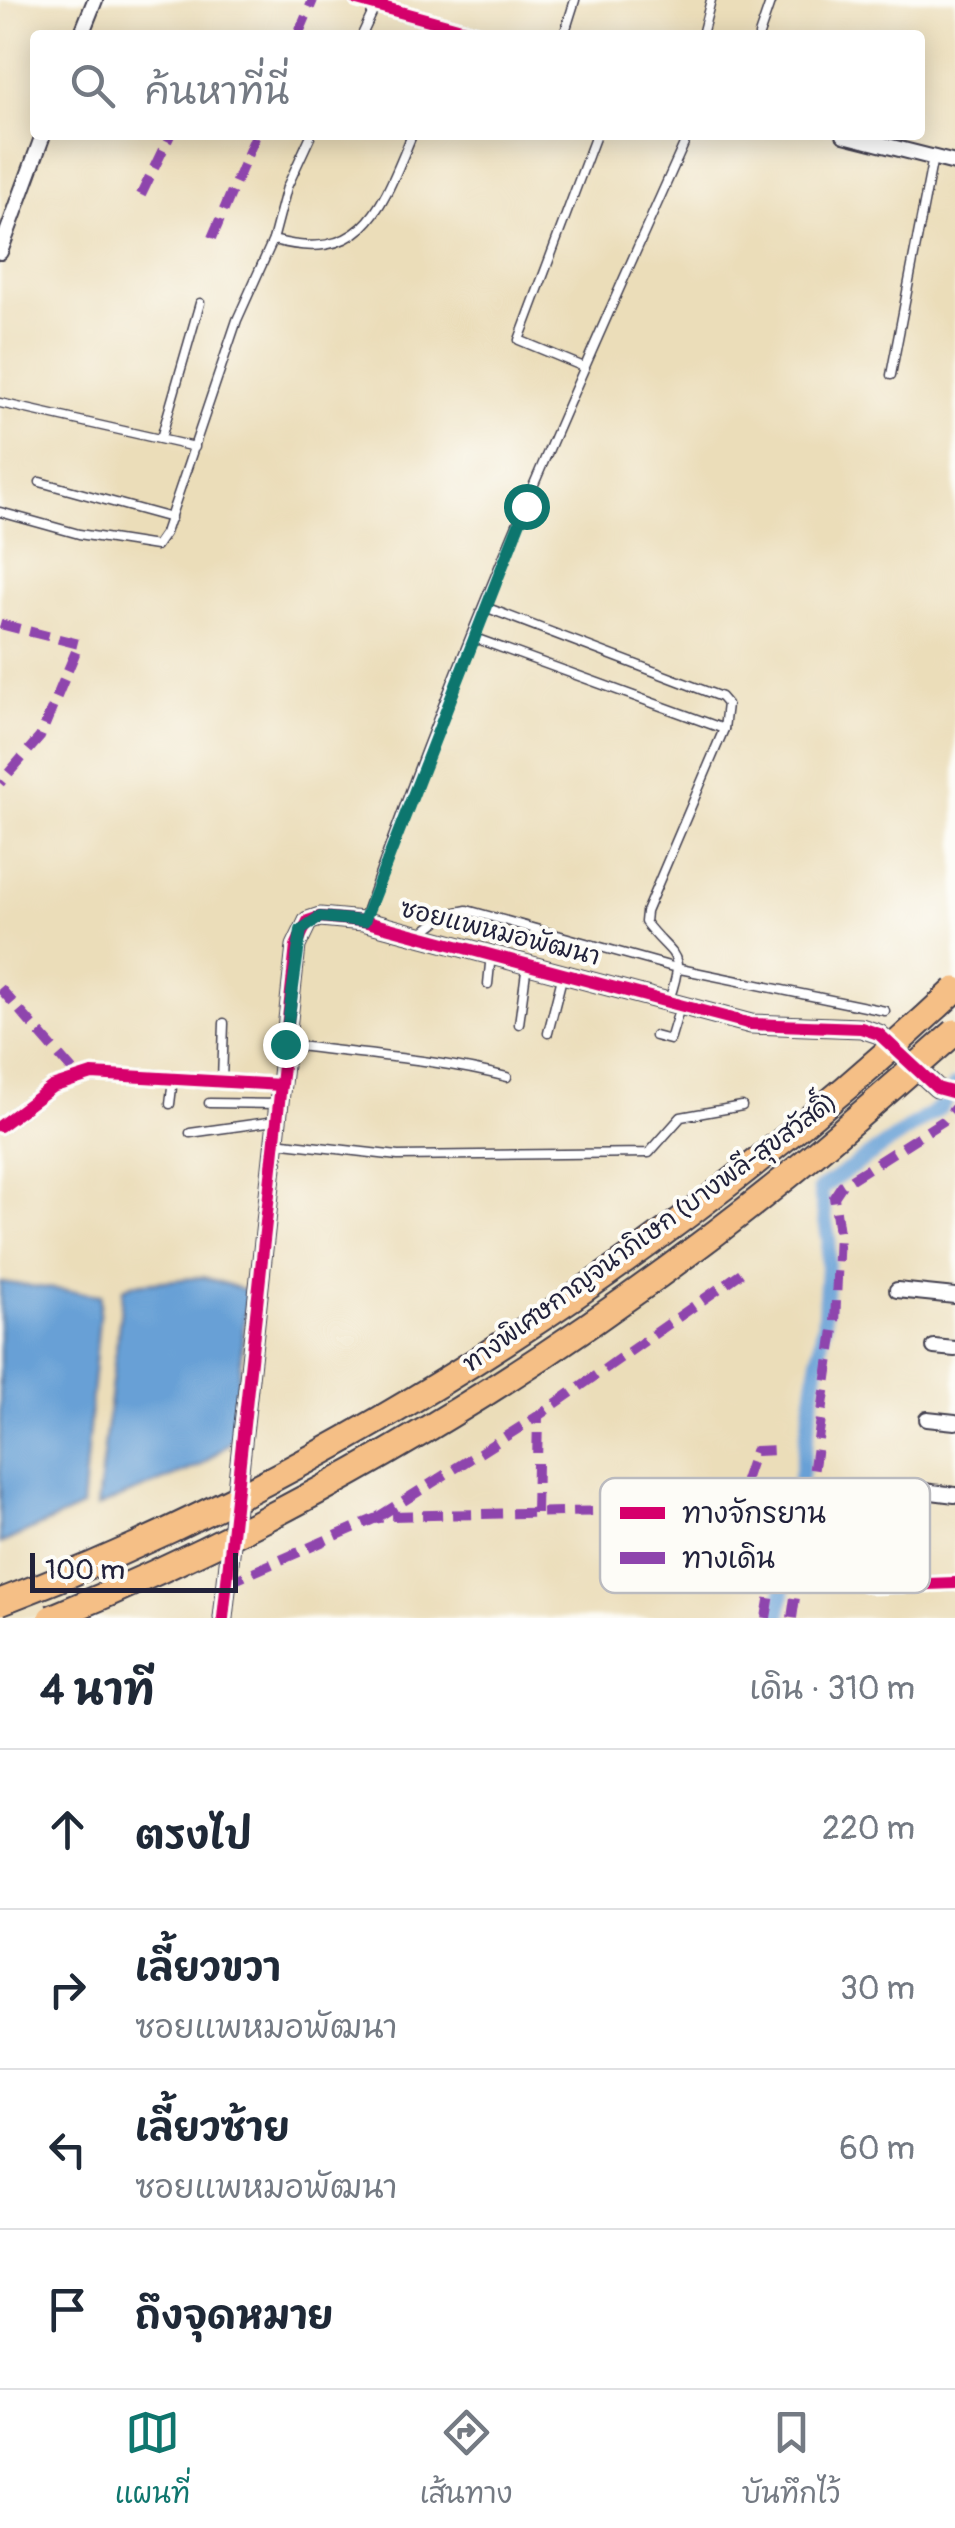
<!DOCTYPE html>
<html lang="th">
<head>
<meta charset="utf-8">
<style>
  :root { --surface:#fff; --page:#f6f6f7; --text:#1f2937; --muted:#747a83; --line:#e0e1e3; --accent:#0f766e }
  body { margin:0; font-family:Pangolin,"Playpen Sans Thai",sans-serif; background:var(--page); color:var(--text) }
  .scale { position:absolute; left:30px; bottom:25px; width:208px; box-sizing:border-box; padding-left:10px; border:5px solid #22223b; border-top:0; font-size:28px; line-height:35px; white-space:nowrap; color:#22223b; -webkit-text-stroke:8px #fdfcf7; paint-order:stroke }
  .stop { position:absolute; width:30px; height:30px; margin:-22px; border:8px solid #0f766e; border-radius:50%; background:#fff }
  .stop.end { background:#0f766e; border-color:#fff; box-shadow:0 2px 10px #0008 }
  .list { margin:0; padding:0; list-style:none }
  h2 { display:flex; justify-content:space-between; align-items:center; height:130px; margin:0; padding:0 40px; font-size:42px }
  h2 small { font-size:32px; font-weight:400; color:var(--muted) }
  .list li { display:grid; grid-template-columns:65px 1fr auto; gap:30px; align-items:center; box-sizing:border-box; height:160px; padding:0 40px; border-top:2px solid var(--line) }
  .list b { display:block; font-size:38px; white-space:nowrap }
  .list p { margin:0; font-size:32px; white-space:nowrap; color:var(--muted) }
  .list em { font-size:32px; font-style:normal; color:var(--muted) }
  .icon { flex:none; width:55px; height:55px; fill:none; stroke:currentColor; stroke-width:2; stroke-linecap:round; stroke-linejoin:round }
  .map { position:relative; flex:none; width:955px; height:1618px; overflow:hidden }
  .search { position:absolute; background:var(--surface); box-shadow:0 5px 25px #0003; left:30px; right:30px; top:30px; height:110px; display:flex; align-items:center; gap:25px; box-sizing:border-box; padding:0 35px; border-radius:10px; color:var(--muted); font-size:38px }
  .sheet { height:770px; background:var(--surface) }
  nav { display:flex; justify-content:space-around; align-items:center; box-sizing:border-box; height:140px; border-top:2px solid var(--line); background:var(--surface); font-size:28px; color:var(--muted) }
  nav a { display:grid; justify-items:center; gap:5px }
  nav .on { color:var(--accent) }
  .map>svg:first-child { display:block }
  .water { fill:#67a0d6; stroke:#446188; stroke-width:2.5 }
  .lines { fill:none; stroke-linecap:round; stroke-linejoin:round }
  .canal { stroke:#67a0d6; stroke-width:15 }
  .service-casing { stroke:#403e4e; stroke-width:11 }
  .minor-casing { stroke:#403e4e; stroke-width:18 }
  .tertiary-casing { stroke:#403e4e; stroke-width:21 }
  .service { stroke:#fff; stroke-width:8 }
  .minor { stroke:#fff; stroke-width:14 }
  .tertiary { stroke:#fff; stroke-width:18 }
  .motorway-bridge-casing { stroke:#403e4e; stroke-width:29; stroke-linecap:butt }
  .motorway-bridge { stroke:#f5bf86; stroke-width:25 }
  .quiet { stroke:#8e44ad; stroke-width:10; stroke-dasharray:20 10; stroke-linecap:butt }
  .cycleway-casing { stroke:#fdfcf7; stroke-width:19 }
  .cycleway { stroke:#d6006c; stroke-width:12 }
  .route { stroke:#0f766e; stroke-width:12 }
  .labels { text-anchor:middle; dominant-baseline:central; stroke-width:8; stroke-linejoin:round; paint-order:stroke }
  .street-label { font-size:25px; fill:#22223b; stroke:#fdfcf7 }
  .key { fill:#fdfcf7; stroke:#bbbbbf; stroke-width:2.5 }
  .key-label { font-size:28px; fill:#22223b }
</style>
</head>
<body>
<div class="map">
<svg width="955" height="1618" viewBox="0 0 955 1618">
  <rect width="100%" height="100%" fill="#fdfcf7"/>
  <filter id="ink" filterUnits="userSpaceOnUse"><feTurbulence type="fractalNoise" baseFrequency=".01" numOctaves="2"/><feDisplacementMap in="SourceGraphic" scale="20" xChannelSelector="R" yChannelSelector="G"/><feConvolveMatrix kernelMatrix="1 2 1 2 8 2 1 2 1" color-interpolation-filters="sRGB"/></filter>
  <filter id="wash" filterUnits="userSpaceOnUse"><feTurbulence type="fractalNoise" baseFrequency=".0048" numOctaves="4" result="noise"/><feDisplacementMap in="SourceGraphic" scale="40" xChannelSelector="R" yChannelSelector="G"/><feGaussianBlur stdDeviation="2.25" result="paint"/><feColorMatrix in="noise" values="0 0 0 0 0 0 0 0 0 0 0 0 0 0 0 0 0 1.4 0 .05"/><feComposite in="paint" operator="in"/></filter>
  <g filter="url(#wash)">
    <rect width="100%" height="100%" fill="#ebddb9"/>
    <g class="water">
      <polygon points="204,1277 247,1291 233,1440 200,1466 97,1507 123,1289 134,1284"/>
      <polygon points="0,1282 101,1295 82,1507 0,1544"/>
    </g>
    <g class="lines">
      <polyline class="canal" points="779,1618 824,1322 829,1241 820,1189 941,1107 955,1086"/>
    </g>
  </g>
  <g filter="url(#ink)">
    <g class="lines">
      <defs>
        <g id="service">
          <polyline points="362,35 376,5"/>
          <polyline points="564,35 575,0"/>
          <polyline points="702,35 711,0"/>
          <polyline points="759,35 771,0"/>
          <polyline points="273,240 287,187 311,135"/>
          <polyline points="584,367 519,340 596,135"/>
          <polyline points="891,375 933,157"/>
          <polyline points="0,403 195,447"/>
          <polyline points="161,438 200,303"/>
          <polyline points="40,482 171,518"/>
          <path d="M 0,512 L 79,534 L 156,546 L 165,533 L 237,320 L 273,240 C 364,264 381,209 412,135"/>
          <path d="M 485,607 L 721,697 L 727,704 L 724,729 L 646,912 L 645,922 C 673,959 687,949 669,1000"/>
          <polyline points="472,637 724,729"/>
          <path d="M 363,921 C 456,654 572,393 688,135"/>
          <polyline points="419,935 447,914 467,910 680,969 885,1011"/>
          <polyline points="488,984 491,954"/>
          <polyline points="519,1024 527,964"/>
          <polyline points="548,1033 563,974"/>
          <polyline points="655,1036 670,1040 680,1007"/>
          <path d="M 285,1044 C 360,1055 433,1058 507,1077"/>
          <polyline points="222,1081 224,1023"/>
          <polyline points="209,1103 279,1104"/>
          <polyline points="170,1104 173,1079"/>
          <polyline points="190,1133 275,1121"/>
          <polyline points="275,1142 398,1156 649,1153 681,1117 742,1106"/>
        </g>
        <g id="minor">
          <polyline points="357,0 483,35"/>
          <polyline points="81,35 95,0"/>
          <polyline points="844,135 955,163"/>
          <polyline points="0,252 43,135"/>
          <polyline points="937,1088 955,1093"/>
          <polyline points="0,1126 52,1087 92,1074 281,1085"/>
          <polyline points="897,1290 955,1296"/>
          <polyline points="934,1347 955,1349"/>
          <polyline points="927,1419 955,1422"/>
          <polyline points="924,1491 955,1495"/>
          <polyline points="832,1567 848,1565 863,1583 873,1586 955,1583"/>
          <polyline points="863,1583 872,1543"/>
        </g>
        <polyline id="tertiary" points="223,1618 296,946 308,921 320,917 363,921 751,1024 861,1028 879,1034 937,1088"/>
      </defs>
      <use href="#service" class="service-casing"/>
      <use href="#minor" class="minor-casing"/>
      <use href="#tertiary" class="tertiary-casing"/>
      <use href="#service" class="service"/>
      <use href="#minor" class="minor"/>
      <use href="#tertiary" class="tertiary"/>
      <defs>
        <g id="motorway-bridge">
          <path d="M 0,1602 C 344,1472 687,1242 955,990"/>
          <path d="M 51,1618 C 314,1510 561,1359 783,1180 C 841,1133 898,1082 955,1032"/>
        </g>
      </defs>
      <use href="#motorway-bridge" class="motorway-bridge-casing"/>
      <use href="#motorway-bridge" class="motorway-bridge"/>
      <g class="quiet">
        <polyline points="298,35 313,0"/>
        <polyline points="141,195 170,135"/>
        <polyline points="212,238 256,135"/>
        <polyline points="0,624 79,644 40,737 0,783"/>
        <polyline points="0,988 78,1077"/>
        <polyline points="735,1510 755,1451 777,1450"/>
        <polyline points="536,1513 538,1416"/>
        <polyline points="378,1517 538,1416 741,1273"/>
        <polyline points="226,1584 374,1519 392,1516 697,1509 735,1510 743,1515 742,1523"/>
        <polyline points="766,1618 776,1559"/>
        <polyline points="792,1618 835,1323 839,1233 834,1197 842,1185 943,1121 955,1108"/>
      </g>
      <defs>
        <g id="cycleway">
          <polyline points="357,0 483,35"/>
          <polyline points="0,1126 52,1087 92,1074 281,1085"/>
          <polyline points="832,1567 848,1565 863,1583 873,1586 955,1583"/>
          <polyline points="223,1618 296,946 308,921 320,917 363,921 751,1024 861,1028 879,1034 937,1088 955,1093"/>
        </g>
      </defs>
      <use href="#cycleway" class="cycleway-casing"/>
      <use href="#cycleway" class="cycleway"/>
    </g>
  </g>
  <g class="lines" filter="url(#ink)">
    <polyline class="route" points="285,1044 301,930 320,917 364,921 526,506"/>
  </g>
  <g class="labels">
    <g class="street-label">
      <text transform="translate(500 933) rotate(14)">ซอยแพหมอพัฒนา</text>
      <text transform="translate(650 1233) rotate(-36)">ทางพิเศษกาญจนาภิเษก (บางพลี-สุขสวัสดิ์)</text>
    </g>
  </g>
  <rect x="600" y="1478" width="330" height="115" rx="15" class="key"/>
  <rect x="620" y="1507" width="45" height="12" fill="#d6006c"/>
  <rect x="620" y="1552" width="45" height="12" fill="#8e44ad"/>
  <g class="key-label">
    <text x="682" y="1523">ทางจักรยาน</text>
    <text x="682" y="1568">ทางเดิน</text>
  </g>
</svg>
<div class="scale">100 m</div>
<div class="stop" style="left:526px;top:506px"></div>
<div class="stop end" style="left:285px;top:1044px"></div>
<div class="search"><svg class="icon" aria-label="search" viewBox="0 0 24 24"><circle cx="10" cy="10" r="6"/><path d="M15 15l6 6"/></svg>ค้นหาที่นี่</div>
</div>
<section class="sheet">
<h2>4 นาที<small>เดิน · 310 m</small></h2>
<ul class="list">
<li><svg class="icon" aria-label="ahead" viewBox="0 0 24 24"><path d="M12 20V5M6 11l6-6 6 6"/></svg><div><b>ตรงไป</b></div><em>220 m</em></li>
<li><svg class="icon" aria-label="right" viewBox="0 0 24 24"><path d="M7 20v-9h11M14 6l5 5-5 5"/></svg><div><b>เลี้ยวขวา</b><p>ซอยแพหมอพัฒนา</p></div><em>30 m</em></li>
<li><svg class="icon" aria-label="left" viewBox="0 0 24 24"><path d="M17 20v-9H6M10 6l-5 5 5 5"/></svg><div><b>เลี้ยวซ้าย</b><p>ซอยแพหมอพัฒนา</p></div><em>60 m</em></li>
<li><svg class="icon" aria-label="arrive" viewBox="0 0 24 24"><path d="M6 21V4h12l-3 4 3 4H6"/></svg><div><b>ถึงจุดหมาย</b></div></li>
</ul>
</section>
<nav>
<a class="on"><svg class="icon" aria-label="map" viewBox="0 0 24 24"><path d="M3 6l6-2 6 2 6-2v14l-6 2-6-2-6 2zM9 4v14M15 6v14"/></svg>แผนที่</a>
<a><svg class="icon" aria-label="directions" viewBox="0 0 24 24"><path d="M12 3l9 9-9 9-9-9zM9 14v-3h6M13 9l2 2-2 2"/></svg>เส้นทาง</a>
<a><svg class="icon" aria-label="saved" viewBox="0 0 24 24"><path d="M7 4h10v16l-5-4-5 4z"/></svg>บันทึกไว้</a>
</nav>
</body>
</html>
